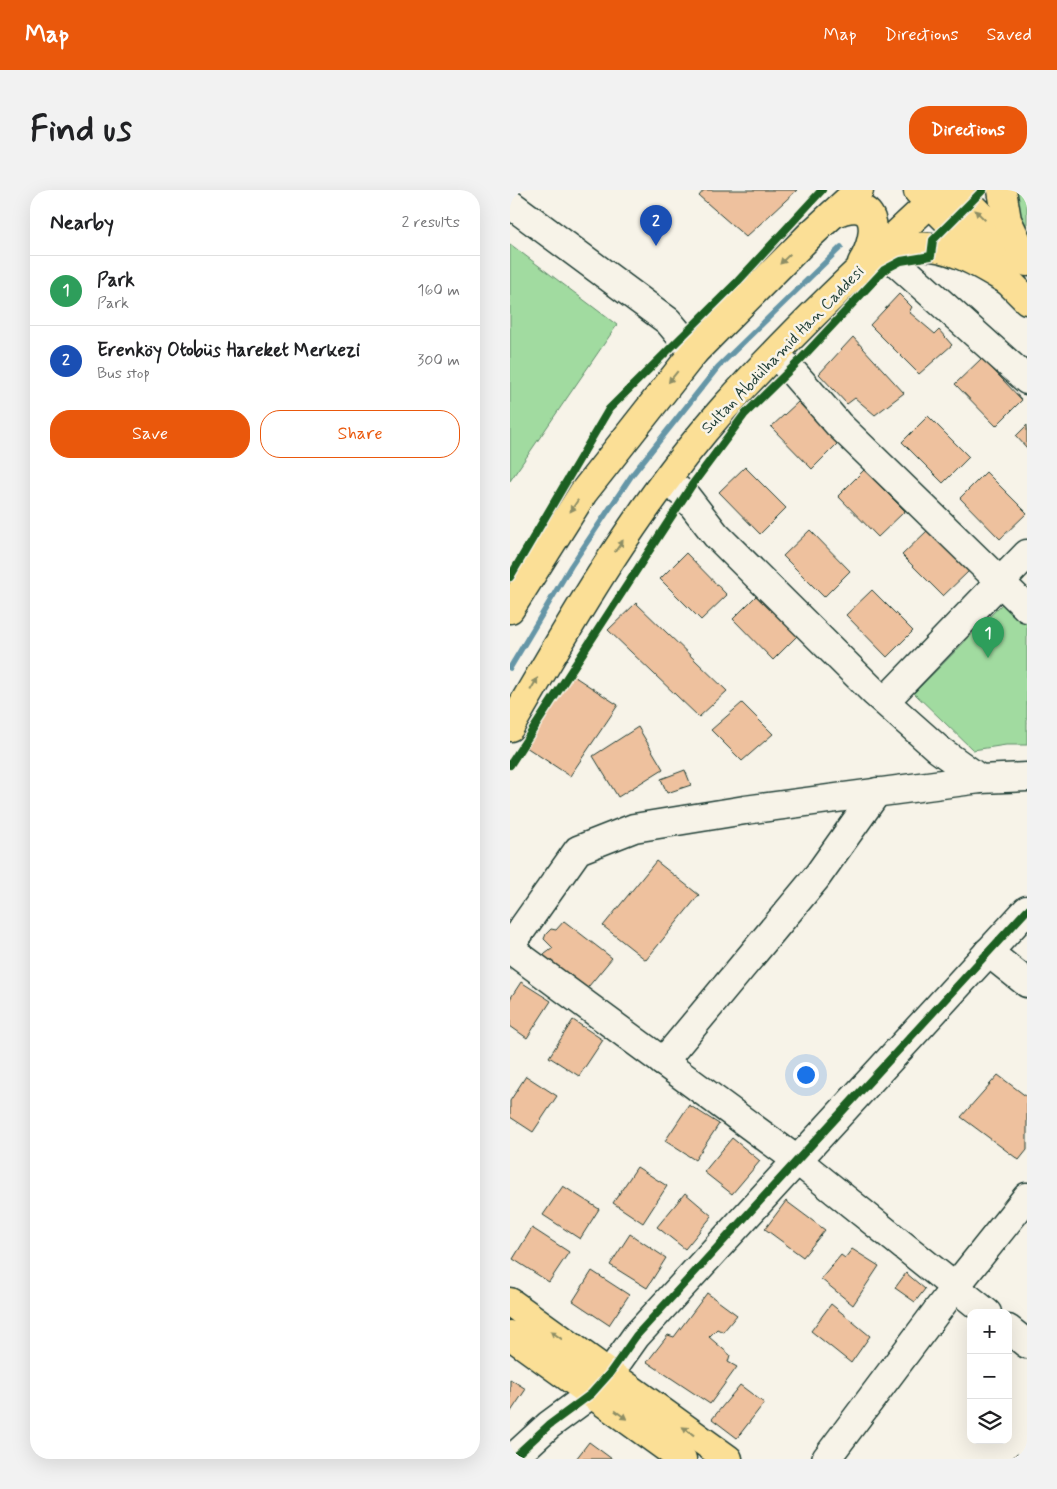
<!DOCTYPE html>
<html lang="en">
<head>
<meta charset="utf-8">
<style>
  :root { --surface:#fff; --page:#f2f2f2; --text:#202124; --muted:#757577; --line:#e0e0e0; --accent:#ea580c }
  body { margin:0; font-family:Mynerve,sans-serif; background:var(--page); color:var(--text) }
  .controls { position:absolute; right:15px; bottom:15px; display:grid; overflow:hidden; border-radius:10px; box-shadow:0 5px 20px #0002 }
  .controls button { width:45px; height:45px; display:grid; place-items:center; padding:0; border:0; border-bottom:1px solid var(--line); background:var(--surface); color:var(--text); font:25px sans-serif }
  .you { position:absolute; left:295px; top:884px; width:18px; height:18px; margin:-12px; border:4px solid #fff; border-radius:50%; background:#1a73e8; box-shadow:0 0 0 8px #1a73e833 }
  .badge { display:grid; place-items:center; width:32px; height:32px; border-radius:50%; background:var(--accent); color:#fff; font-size:16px; font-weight:700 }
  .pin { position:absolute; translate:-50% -41px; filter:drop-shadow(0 1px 2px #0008) }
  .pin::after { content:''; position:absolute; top:26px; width:18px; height:15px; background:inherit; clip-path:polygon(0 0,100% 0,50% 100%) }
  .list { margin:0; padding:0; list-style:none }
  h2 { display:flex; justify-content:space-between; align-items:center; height:65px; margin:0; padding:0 20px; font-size:21px }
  h2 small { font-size:16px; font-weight:400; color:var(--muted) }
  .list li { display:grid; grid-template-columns:32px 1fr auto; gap:15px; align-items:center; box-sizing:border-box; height:70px; padding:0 20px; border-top:1px solid var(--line) }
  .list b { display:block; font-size:19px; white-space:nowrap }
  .list p { margin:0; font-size:16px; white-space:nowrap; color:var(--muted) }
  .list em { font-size:16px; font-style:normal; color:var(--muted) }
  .actions { display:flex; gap:10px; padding:15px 20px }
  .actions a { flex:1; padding:11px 0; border:1px solid var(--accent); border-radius:20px; text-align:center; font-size:18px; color:var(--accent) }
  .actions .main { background:var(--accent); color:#fff }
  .icon { flex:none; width:28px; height:28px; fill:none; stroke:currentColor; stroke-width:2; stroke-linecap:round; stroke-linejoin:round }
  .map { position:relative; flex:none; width:517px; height:1269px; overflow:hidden; border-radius:20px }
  header { display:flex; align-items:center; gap:30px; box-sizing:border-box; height:70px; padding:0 25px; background:var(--accent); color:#fff }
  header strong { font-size:24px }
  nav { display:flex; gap:28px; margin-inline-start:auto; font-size:18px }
  .intro { display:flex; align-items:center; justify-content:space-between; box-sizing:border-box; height:120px; padding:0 30px }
  h1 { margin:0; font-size:35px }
  .button { padding:12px 22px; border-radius:20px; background:var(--accent); color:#fff; font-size:18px; font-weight:700 }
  main { display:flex; gap:30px; padding:0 30px }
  aside { flex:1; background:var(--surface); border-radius:20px; box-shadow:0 5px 20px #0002 }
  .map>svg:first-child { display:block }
  .green { fill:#a1dba0; stroke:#608c6a }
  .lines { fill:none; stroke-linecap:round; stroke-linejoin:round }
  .stream { stroke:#6596a7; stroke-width:5.5 }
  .building { fill:#eec19e; stroke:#1f3d34 }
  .minor-casing { stroke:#1f3d34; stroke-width:31 }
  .major-casing { stroke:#1f3d34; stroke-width:31 }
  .minor { stroke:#f7f3e8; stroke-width:28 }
  .major { stroke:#fbdf96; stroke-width:28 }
  .cycleway-casing { stroke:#f7f3e8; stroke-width:11 }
  .cycleway { stroke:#1b5e20; stroke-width:8 }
  .oneway { fill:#8d8e65 }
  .labels { text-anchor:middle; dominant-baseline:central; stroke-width:5; stroke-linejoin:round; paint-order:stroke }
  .street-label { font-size:16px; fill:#1f3d34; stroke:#f7f3e8 }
</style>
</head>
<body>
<header>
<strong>Map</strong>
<nav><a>Map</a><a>Directions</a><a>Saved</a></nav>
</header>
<div class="intro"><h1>Find us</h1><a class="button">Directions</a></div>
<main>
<aside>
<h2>Nearby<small>2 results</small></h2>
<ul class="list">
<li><span class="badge" style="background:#2e9e5b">1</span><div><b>Park</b><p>Park</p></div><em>160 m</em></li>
<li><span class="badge" style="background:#1a4fb4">2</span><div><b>Erenköy Otobüs Hareket Merkezi</b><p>Bus stop</p></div><em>300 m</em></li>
</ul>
<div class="actions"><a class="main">Save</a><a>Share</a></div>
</aside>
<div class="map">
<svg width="517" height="1269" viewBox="0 0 517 1269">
  <rect width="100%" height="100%" fill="#f7f3e8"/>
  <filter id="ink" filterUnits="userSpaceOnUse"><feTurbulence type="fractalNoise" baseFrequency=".02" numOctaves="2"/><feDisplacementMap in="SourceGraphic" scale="10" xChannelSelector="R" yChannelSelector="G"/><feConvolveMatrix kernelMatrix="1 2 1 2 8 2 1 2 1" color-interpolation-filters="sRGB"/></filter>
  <g filter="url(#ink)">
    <g class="green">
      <polygon points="496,0 517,0 517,60"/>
      <polygon points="0,54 107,135 0,291"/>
      <polygon points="495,411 517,432 517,555 496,555 463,560 404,503"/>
    </g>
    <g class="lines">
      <polyline class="stream" points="0,478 61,376 122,285 208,177 331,57"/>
    </g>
    <g class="building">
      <polygon points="194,0 287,0 236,47 189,6"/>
      <polygon points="389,104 402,117 399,122 425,144 429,140 442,155 409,184 360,135"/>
      <polygon points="343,147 394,203 365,225 345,208 337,214 309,184"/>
      <polygon points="472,168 512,210 486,236 445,194"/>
      <polygon points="288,212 328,253 302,279 261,237"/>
      <polygon points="418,226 459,267 433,293 392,252"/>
      <polygon points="517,235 517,258 506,246"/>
      <polygon points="235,277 276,318 250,344 209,302"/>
      <polygon points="354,280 395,321 368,347 328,306"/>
      <polygon points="476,282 517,323 490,349 450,308"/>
      <polygon points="300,340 340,381 314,407 273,366"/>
      <polygon points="418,340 459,381 433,406 392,365"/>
      <polygon points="176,363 217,405 191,430 150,389"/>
      <polygon points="362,400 403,441 377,467 336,425"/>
      <polygon points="249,403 289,444 263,470 223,429"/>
      <polygon points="126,413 217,501 189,527 98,440"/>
      <polygon points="62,485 108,515 60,586 16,557"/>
      <polygon points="232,513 263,544 232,571 201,540"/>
      <polygon points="128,537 153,579 108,607 83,566"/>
      <polygon points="175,580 181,595 157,603 151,589"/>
      <polygon points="146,671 189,705 136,770 93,736"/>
      <polygon points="54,731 102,768 74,802 31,767 43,758 34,749 36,744 41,739 46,740"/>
      <polygon points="11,792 41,811 17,848 0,836 0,809"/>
      <polygon points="63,830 93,850 69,886 39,867"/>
      <polygon points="488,885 517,907 517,960 509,970 451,927"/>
      <polygon points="16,886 47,906 23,942 0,927 0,911"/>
      <polygon points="179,915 209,934 185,970 155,951"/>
      <polygon points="222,948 250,971 222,1004 194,982"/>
      <polygon points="127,977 157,996 133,1033 103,1013"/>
      <polygon points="53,996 89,1019 70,1049 33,1025"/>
      <polygon points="175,1003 202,1026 175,1059 147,1037"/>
      <polygon points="276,1011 315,1040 293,1067 255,1039"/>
      <polygon points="22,1038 59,1062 39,1092 3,1069"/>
      <polygon points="120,1044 156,1068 137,1098 100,1075"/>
      <polygon points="342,1059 369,1076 343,1115 311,1089 331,1065 335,1068"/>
      <polygon points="82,1081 119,1105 99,1135 63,1111"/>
      <polygon points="396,1083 415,1099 405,1112 385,1098"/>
      <polygon points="197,1103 227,1125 213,1142 207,1139 199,1147 220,1165 218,1172 227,1177 200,1214 137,1172 158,1145 164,1147"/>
      <polygon points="321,1114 360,1146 341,1173 301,1141"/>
      <polygon points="0,1189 16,1199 0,1223"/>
      <polygon points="230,1195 254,1213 227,1248 202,1229"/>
      <polygon points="79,1252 102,1269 66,1269"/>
      <polygon points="507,1263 515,1269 502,1269"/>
    </g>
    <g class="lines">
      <defs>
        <g id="minor">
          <polyline points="0,14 158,131 184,162"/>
          <polyline points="379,66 517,190"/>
          <polyline points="265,165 281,180 328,234 517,418"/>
          <polyline points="156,291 175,305 206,345 365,503 428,559 470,589"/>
          <polyline points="375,511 517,364"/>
          <polyline points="0,756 68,660 124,638 235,620 470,589 517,587"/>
          <polyline points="0,759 288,971 477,1123"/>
          <polyline points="478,762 517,793"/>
          <polyline points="153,872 306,688 367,602"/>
          <polyline points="498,1139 517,1154"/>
          <polyline points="2,1269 39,1235 81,1204 99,1184 126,1146 517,720"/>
          <polyline points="316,1269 445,1097 517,1007"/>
        </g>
        <g id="major">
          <polyline points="445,0 517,72"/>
          <polyline points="492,0 497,30 510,57"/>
          <polyline points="408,1 517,110"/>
          <path d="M 323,24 C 367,4 371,41 352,73"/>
          <path d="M 366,73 C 378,67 391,59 405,57 C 438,53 471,75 498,91"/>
          <polyline points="0,419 73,303 184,162 299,46 349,0"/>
          <path d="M 0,537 C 64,426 129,314 214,218 C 283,141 359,70 434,0"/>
          <polyline points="0,1112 218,1269"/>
          <polyline points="0,1145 172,1269"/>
        </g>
      </defs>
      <use href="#minor" class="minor-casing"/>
      <use href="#major" class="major-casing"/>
      <use href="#minor" class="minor"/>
      <use href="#major" class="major"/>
      <defs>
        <g id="cycleway">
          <polyline points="0,387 99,219 228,91 312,0"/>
          <polyline points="0,575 182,295 234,225 289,171 374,80 391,71 421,66 423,50 473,0"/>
          <polyline points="2,1269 39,1235 81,1204 99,1184 126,1146 517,720"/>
        </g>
      </defs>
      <use href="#cycleway" class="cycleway-casing"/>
      <use href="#cycleway" class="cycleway"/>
    </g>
    <defs><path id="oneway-solid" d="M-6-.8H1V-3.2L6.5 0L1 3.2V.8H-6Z" transform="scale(1.25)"/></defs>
    <g class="oneway">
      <use href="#oneway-solid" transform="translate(470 25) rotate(-135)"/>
      <use href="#oneway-solid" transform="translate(275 69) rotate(135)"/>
      <use href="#oneway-solid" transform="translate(163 187) rotate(129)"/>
      <use href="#oneway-solid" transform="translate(64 316) rotate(123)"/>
      <use href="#oneway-solid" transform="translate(109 356) rotate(-55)"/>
      <use href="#oneway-solid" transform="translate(24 494) rotate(-60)"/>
      <use href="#oneway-solid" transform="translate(46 1145) rotate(-144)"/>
      <use href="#oneway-solid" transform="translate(111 1225) rotate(36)"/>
      <use href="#oneway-solid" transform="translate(178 1241) rotate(-144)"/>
    </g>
  </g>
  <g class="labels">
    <g class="street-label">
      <text transform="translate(273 160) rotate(-46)">Sultan Abdülhamid Han Caddesi</text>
    </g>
  </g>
</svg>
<div class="controls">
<button>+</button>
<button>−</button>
<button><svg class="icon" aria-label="layers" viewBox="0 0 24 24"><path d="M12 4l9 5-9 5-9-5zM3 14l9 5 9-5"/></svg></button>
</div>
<div class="you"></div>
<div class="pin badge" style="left:478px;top:468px;background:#2e9e5b">1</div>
<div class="pin badge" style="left:146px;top:56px;background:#1a4fb4">2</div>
</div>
</main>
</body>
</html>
